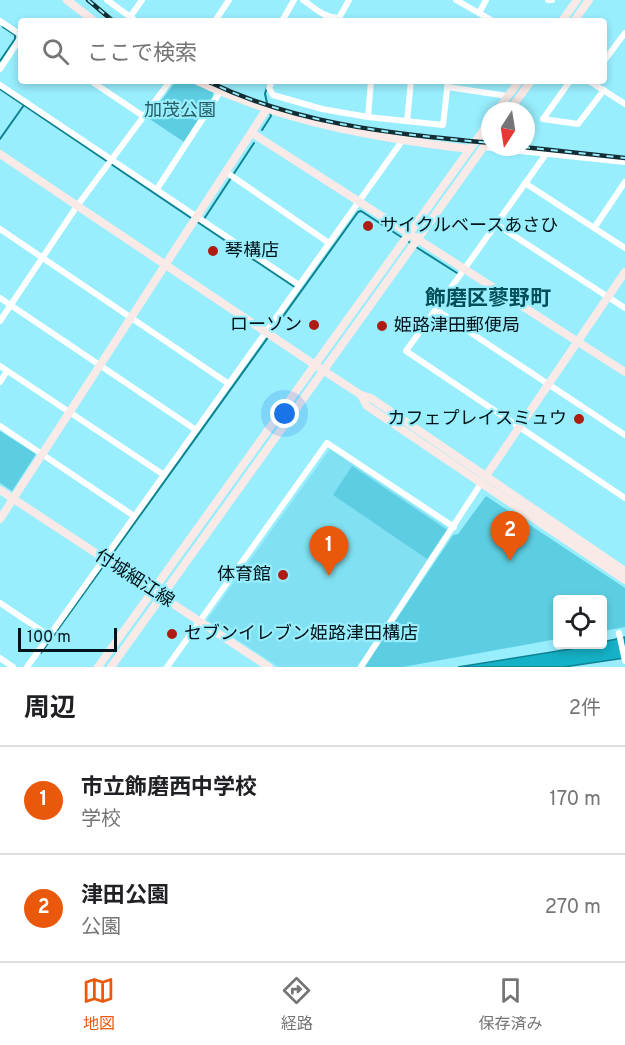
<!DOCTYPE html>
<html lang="ja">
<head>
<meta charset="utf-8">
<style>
  :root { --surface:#fff; --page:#f6f6f6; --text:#202124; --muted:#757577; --line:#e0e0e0; --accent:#ea580c }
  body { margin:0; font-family:Overpass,"Noto Sans JP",sans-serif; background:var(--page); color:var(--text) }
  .controls { position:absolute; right:18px; bottom:18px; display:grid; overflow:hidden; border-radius:6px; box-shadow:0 3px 9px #0003 }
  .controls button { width:54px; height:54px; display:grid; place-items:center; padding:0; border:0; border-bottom:2px solid var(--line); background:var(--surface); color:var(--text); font:30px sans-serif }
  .compass { position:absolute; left:481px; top:102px; width:54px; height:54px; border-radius:50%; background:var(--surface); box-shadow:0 3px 9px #0003; rotate:192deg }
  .scale { position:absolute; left:18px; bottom:15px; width:99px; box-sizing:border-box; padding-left:6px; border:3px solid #001419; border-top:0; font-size:16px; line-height:21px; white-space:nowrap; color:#001419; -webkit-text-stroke:4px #98eefd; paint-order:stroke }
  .you { position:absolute; left:285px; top:414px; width:21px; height:21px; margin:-15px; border:4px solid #fff; border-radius:50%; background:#1a73e8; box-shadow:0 0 0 9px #1a73e833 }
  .badge { display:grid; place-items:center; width:39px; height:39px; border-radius:50%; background:var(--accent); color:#fff; font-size:20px; font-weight:700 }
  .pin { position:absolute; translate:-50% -50px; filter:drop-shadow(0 2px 3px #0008) }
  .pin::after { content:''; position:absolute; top:32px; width:21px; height:18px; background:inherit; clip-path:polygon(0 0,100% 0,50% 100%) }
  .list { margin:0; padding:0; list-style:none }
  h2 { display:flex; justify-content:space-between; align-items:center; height:78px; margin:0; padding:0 24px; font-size:26px }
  h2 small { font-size:20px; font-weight:400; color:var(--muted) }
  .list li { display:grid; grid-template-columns:39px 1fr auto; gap:18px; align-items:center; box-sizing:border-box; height:108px; padding:0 24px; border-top:2px solid var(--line) }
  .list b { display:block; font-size:22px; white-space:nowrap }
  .list p { margin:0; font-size:20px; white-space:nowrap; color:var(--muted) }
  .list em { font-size:20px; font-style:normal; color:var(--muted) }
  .icon { flex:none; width:33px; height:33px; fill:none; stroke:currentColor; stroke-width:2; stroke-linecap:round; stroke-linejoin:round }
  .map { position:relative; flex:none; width:625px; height:667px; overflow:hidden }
  .search { position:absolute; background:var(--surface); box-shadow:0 3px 9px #0003; left:18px; right:18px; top:18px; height:66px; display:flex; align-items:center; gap:15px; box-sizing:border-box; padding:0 21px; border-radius:6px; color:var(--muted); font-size:22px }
  .sheet { height:294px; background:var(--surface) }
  nav { display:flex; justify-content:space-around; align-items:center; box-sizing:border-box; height:84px; border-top:2px solid var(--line); background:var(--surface); font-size:16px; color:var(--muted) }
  nav a { display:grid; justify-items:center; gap:3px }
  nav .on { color:var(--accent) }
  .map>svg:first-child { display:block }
  .built { fill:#81e1f2 }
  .green { fill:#5dcee1 }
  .water { fill:#15b1c6; stroke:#0f8292; stroke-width:1.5 }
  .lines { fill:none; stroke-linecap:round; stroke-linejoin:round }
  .stream { stroke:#0f8292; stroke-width:2 }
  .street { stroke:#fff; stroke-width:6 }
  .secondary { stroke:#faeae7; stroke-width:8 }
  .rail-casing { stroke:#122e34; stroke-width:4.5 }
  .rail { stroke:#98eefd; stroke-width:2; stroke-dasharray:7; stroke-linecap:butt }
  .poi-dot { fill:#ad1d11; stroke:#98eefd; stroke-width:2 }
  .labels { text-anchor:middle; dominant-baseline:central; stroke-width:4.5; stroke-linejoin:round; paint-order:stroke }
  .park-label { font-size:18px; fill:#255c65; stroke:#98eefd }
  .poi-label { font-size:18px; fill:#001419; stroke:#98eefd; text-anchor:start }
  .street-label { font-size:18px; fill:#001419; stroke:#98eefd }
  .quarter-label { font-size:21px; font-weight:bold; fill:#004f59; stroke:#98eefd }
</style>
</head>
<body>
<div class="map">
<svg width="625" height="667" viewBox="0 0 625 667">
  <rect width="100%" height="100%" fill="#98eefd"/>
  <polygon class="built" points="330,449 447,528 448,532 357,667 279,667 207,620"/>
  <g class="green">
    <polygon points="176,81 191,81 213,92 213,96 184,142 148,118"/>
    <polygon points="0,431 36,454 12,491 0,483"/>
    <polygon points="352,466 447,530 427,559 333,495"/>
    <polygon points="486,496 625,588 625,627 603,631 602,600 558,600 557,639 403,667 364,667 453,535 458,534"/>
  </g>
  <polygon class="water" points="625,637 625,658 564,667 458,667 602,644 603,642"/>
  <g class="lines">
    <g class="stream">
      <polyline points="0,61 15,39 15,35 3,27"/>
      <polyline points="267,87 265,94 268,107"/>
      <polyline points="0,89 191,218"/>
      <polyline points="262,130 271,116 270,112"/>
      <polyline points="0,139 24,105"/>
      <polyline points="204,219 254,143"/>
      <polyline points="196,221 296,288"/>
      <polyline points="416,247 457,273"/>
      <polyline points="113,553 358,212 361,211 412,244"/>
      <polyline points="41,653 102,568"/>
    </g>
    <g class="street">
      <polyline points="107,0 136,21"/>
      <path d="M 303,0 C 315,8 324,18 339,18 L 349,0"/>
      <polyline points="456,0 493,21"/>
      <polyline points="548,0 552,0"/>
      <polyline points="479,13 486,0"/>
      <polyline points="130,17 142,0"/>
      <polyline points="0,21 21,35"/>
      <polyline points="215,21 229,0"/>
      <polyline points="282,21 294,0"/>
      <polyline points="604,61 625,33"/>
      <polyline points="0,69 21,37"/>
      <polyline points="91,81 143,116"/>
      <polyline points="272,81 269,88 273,95 322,109 368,117 443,125 448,81"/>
      <polyline points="570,81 543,119 578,124 604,90"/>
      <polyline points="589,81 625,104"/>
      <polyline points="0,85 299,285"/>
      <polyline points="447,87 508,96"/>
      <polyline points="368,117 371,81"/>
      <polyline points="407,121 411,81"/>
      <polyline points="483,147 625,162"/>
      <polyline points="546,154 406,351 625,498"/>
      <polyline points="226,172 329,243"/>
      <polyline points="525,183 625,248"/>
      <polyline points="157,189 220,92"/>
      <polyline points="496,224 625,308"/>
      <polyline points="594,228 625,182"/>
      <polyline points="0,229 229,384"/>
      <polyline points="0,298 196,430"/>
      <polyline points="435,309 625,435"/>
      <polyline points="0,321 77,206 170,81"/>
      <polyline points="0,366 164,475"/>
      <polyline points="0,382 7,371"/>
      <polyline points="0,426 134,516"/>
      <polyline points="0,603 48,635"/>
      <polyline points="619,633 625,661"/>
      <polyline points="0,658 13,667"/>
      <polyline points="27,667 402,141"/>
      <polyline points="167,667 327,443 454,527"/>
      <polyline points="361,667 482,482"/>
    </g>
    <g class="secondary">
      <polyline points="67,0 94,21"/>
      <polyline points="562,21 577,0"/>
      <polyline points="574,21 589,0"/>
      <path d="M 197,81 C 284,122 376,138 470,149"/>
      <polyline points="497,111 519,81"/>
      <polyline points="509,111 531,81"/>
      <polyline points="252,133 625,372"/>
      <polyline points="0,154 315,365 361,395 371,398 625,571"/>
      <polyline points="361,395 367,406 625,580"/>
      <polyline points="486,476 625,272"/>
      <polyline points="0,490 269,667"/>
      <polyline points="0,519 266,110"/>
      <polyline points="98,667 490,121"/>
      <polyline points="111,667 490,138"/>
    </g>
    <defs>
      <g id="rail">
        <polyline points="88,0 113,21"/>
        <path d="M 207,81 C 298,125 390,133 490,143"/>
        <polyline points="523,147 625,158"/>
      </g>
    </defs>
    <use href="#rail" class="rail-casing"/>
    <use href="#rail" class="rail"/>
  </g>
  <g class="poi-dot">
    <circle cx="368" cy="226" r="6"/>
    <circle cx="213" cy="251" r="6"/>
    <circle cx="314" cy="325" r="6"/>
    <circle cx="382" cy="326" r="6"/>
    <circle cx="579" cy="419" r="6"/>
    <circle cx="283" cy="575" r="6"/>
    <circle cx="172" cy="634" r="6"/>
  </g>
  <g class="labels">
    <g class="park-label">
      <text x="180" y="111">加茂公園</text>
    </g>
    <g class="poi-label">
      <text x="380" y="226">サイクルベースあさひ</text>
      <text x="225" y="251">琴構店</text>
      <text x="302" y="325" text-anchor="end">ローソン</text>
      <text x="394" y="326">姫路津田郵便局</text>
      <text x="567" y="419" text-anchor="end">カフェプレイスミュウ</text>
      <text x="271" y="575" text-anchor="end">体育館</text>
      <text x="184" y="634">セブンイレブン姫路津田構店</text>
    </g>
    <g class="street-label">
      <text transform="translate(134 579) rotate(33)">付城細江線</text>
    </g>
    <g class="quarter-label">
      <text x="488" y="299">飾磨区蓼野町</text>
    </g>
  </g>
</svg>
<div class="controls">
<button><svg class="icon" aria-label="locate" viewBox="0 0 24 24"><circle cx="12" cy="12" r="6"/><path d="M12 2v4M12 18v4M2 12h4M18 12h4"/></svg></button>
</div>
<svg class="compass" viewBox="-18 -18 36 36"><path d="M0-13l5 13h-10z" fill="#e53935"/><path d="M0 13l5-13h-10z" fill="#757577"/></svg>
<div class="scale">100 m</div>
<div class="you"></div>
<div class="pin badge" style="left:329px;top:576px">1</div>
<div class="pin badge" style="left:510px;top:561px">2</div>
<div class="search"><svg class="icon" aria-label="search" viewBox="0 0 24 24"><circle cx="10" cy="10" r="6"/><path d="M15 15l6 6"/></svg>ここで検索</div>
</div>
<section class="sheet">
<h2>周辺<small>2件</small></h2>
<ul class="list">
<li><span class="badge">1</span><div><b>市立飾磨西中学校</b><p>学校</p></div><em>170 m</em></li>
<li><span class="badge">2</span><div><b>津田公園</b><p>公園</p></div><em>270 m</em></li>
</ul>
</section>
<nav>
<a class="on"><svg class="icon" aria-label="map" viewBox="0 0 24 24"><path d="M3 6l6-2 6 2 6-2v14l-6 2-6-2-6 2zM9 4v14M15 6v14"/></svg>地図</a>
<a><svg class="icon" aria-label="directions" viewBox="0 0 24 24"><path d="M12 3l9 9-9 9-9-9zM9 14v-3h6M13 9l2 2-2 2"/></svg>経路</a>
<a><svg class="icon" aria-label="saved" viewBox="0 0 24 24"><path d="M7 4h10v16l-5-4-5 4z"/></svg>保存済み</a>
</nav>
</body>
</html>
